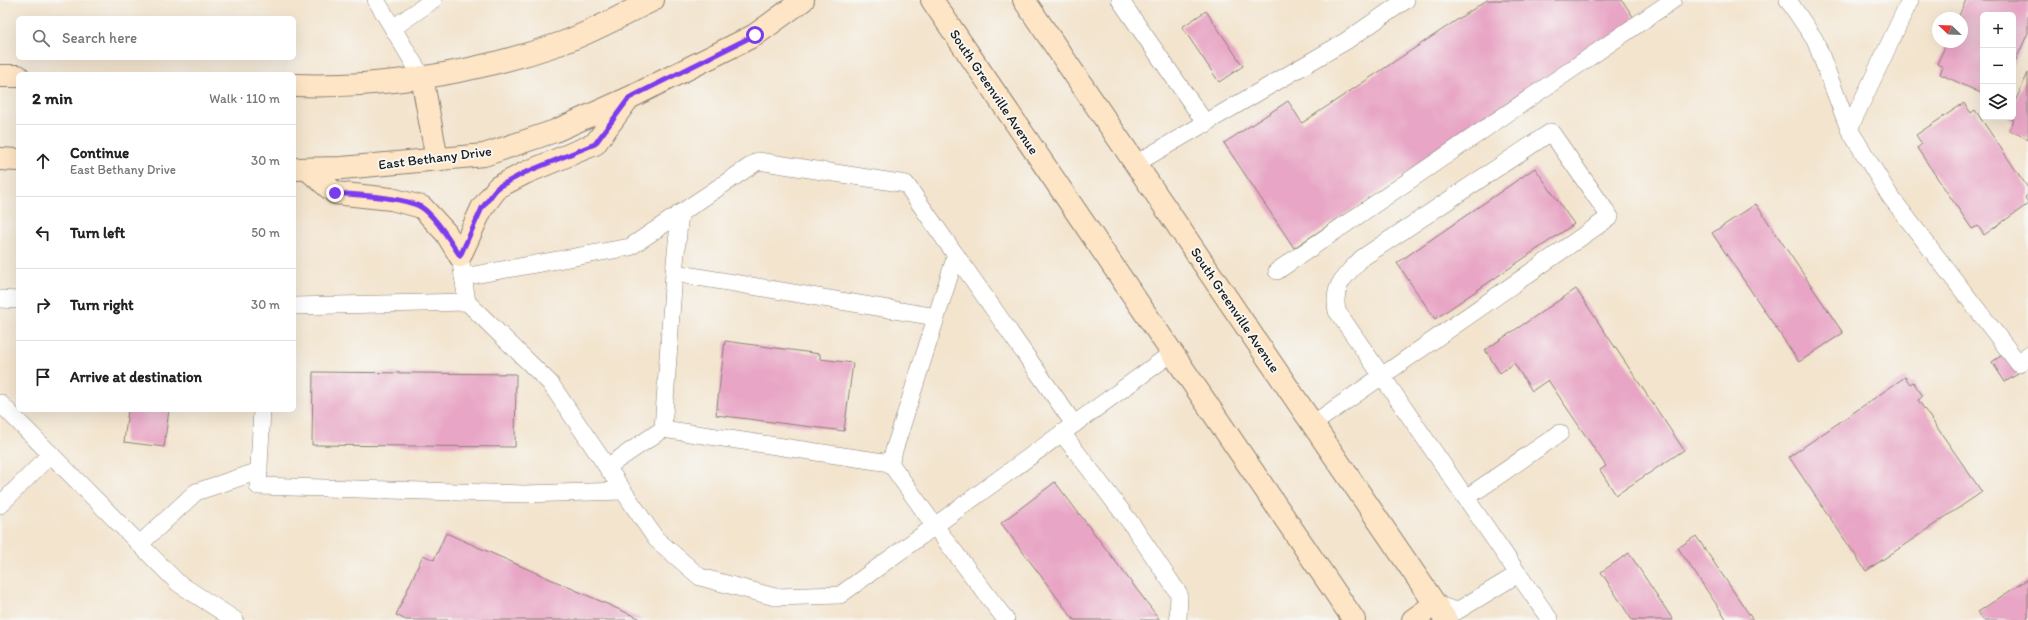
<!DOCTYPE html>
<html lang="en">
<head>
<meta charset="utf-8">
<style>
  :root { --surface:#fff; --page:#f6f6f6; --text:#222; --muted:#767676; --line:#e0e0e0 }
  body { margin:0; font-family:Itim,sans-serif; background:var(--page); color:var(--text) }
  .controls { position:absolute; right:12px; top:12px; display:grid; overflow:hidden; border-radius:6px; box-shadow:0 4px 16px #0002 }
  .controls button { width:36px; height:36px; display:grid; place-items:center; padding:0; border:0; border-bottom:1px solid var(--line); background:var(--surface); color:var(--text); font:20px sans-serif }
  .compass { position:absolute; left:1932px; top:12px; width:36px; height:36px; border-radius:50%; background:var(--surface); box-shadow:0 4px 16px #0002; rotate:293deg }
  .stop { position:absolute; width:12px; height:12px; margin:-9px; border:3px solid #7c3aed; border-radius:50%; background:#fff }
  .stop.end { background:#7c3aed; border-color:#fff; box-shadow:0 1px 4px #0008 }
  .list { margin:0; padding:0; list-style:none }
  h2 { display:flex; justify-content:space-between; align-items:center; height:52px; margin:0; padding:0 16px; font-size:17px }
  h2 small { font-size:13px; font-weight:400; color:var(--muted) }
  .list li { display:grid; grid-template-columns:26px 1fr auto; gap:12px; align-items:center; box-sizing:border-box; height:72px; padding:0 16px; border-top:1px solid var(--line) }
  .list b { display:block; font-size:15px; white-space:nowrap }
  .list p { margin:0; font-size:13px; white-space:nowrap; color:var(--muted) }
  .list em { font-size:13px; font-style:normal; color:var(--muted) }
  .icon { flex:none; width:22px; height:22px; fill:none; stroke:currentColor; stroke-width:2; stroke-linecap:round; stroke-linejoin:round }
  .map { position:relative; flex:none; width:2028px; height:620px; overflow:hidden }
  .search { position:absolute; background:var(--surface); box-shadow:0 4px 16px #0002; left:16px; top:16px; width:280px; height:44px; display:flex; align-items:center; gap:10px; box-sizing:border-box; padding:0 14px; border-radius:6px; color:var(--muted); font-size:15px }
  .panel { position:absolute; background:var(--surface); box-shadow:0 4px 16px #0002; left:16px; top:72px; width:280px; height:340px; border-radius:6px }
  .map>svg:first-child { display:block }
  .building { fill:#e8a5c5 }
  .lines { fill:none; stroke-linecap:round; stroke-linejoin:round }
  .service-casing { stroke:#888075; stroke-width:18 }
  .secondary-casing { stroke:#888075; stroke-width:24 }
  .service { stroke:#fff; stroke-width:17 }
  .secondary { stroke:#fde5c5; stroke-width:22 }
  .route { stroke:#7c3aed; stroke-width:5 }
  .labels { text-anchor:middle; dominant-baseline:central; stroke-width:4; stroke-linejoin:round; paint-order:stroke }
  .street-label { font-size:14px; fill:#1c1c1c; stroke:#f6f6f2 }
</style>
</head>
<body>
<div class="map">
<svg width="2028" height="620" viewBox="0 0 2028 620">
  <rect width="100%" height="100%" fill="#f6f6f2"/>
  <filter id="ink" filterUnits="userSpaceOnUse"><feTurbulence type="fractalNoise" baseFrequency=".025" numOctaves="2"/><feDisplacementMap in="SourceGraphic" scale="8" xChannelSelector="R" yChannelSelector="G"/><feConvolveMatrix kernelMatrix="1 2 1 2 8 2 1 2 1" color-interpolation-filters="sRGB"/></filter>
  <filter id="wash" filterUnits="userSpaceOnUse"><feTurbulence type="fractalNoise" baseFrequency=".012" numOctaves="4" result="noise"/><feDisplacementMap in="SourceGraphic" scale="16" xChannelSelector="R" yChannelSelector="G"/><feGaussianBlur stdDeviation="0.9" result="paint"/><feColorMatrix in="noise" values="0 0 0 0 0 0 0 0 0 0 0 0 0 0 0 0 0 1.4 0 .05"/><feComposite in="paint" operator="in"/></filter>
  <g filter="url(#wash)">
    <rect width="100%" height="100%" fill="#f3e4ce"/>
    <g id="blocks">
      <g class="building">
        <polygon points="1487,0 1622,0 1636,21 1294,248 1224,143 1288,101 1302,123"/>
        <polygon points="1966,0 2028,0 2028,33 2013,66 2013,15 1983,15 1983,94 1940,74 1943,67 1937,64 1947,42 1962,42 1962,18 1958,18"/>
        <polygon points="1206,11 1243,66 1219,82 1182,27"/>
        <polygon points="2028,73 2028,139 2009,130 2014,120 2007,117 2013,117 2013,106"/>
        <polygon points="1964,103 1971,113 1975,110 2028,188 2028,195 2025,197 2028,204 1984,235 1978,226 1972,229 1917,148 1922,144 1916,135"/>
        <polygon points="1535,168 1574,224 1435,319 1397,263"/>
        <polygon points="1756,204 1843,333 1799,362 1712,233"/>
        <polygon points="1576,289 1684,450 1616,495 1600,470 1606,466 1548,380 1532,391 1514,363 1500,373 1485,350"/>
        <polygon points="725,341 820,354 820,359 853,363 844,431 716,415"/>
        <polygon points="2005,353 2018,374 2005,382 1992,362"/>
        <polygon points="313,372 516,374 515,447 312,445"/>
        <polygon points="1905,377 1910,384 1913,382 1923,396 1918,400 1982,492 1866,571 1789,457"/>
        <polygon points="128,410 169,410 164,447 124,442"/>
        <polygon points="1055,482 1160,620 1074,620 1001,523"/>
        <polygon points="446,533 643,620 406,620 396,615 423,555 434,560"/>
        <polygon points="1696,536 1753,620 1727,620 1678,548"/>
        <polygon points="1629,553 1673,620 1632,620 1601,572"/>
        <polygon points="2028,579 2028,617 2024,620 1983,620 1978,612"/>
      </g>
    </g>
  </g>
  <g filter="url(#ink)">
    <use href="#blocks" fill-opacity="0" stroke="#888075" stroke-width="1"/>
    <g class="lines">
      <defs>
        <g id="service">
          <polyline points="376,0 422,77"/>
          <polyline points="1120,0 1206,124"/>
          <polyline points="1788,0 1815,40 1849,129 1890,196 2019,364 2028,355"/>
          <polyline points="393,28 433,0"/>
          <polyline points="1849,129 1910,0"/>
          <polyline points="1135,164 1346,41 1406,0"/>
          <polyline points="460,256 467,302 550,383 656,539 700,577 775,597 840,595 1172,353"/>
          <polyline points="1277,271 1673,0"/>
          <polyline points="674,273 680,213"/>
          <polyline points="463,277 630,247 758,161 906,184 1074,424"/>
          <polyline points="0,299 18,300"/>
          <polyline points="294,306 467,302"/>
          <polyline points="0,403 178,583 235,620"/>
          <polyline points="262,410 258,486 524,494 623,491"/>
          <path d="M 1313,424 L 1610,217 L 1551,132 L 1362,258 C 1345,276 1332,285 1337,311 C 1408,414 1479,517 1550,620"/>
          <polyline points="663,429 674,273 936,317"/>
          <polyline points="1062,433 1133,526 1179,594 1178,620"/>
          <polyline points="890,463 956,255"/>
          <polyline points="607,467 663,429 890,463 934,525 1006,620"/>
          <polyline points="1466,498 1560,433"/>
          <polyline points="0,505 51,454"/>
          <polyline points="140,544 196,492 259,471"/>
          <polyline points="1435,604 1457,611 1518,574"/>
        </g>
        <g id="secondary">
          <polyline points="932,0 1354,620"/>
          <polyline points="1024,0 1446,620"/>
          <polyline points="0,76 18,76"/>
          <polyline points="422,77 437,160"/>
          <path d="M 294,85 C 384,88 474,73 559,44 C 591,33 622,15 653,0"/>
          <polyline points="0,159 18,160"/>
          <polyline points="294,169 342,168 484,155 555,131 629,98 755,35 803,0"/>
          <polyline points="307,169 335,193 391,199 422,207 446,233 460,256"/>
          <polyline points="460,256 482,208 498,187 525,173 595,144 628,99"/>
          <polyline points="1413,620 1435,604"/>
        </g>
      </defs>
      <use href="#service" class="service-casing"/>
      <use href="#secondary" class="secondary-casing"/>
      <use href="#service" class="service"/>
      <use href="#secondary" class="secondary"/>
    </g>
  </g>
  <g class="lines" filter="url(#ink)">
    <path class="route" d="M 335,193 C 357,195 403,197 421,207 C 434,215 452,243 460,256 L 482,208 L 498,187 L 524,173 L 595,144 L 629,98 L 755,35"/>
  </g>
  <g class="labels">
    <g class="street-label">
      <text transform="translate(994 92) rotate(56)">South Greenville Avenue</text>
      <text transform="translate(435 158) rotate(-7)">East Bethany Drive</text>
      <text transform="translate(1235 310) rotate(56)">South Greenville Avenue</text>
    </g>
  </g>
</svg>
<div class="controls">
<button>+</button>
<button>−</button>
<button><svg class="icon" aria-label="layers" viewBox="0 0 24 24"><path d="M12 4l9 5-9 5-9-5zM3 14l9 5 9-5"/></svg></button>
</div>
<svg class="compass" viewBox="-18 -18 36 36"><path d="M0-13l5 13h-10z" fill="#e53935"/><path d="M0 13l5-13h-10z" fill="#767676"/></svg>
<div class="stop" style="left:755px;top:35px"></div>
<div class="stop end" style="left:335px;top:193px"></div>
<div class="search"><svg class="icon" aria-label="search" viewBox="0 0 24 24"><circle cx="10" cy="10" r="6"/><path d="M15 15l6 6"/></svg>Search here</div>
<section class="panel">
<h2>2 min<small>Walk · 110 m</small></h2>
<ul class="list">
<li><svg class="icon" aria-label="ahead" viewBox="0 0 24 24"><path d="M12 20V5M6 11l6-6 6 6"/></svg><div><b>Continue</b><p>East Bethany Drive</p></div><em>30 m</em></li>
<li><svg class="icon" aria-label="left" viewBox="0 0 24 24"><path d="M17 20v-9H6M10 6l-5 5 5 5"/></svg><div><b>Turn left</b></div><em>50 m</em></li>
<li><svg class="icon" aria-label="right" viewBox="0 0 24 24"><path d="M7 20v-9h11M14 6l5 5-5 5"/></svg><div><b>Turn right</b></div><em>30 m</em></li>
<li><svg class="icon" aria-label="arrive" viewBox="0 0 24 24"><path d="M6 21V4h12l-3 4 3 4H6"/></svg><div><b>Arrive at destination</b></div></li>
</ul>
</section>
</div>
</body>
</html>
